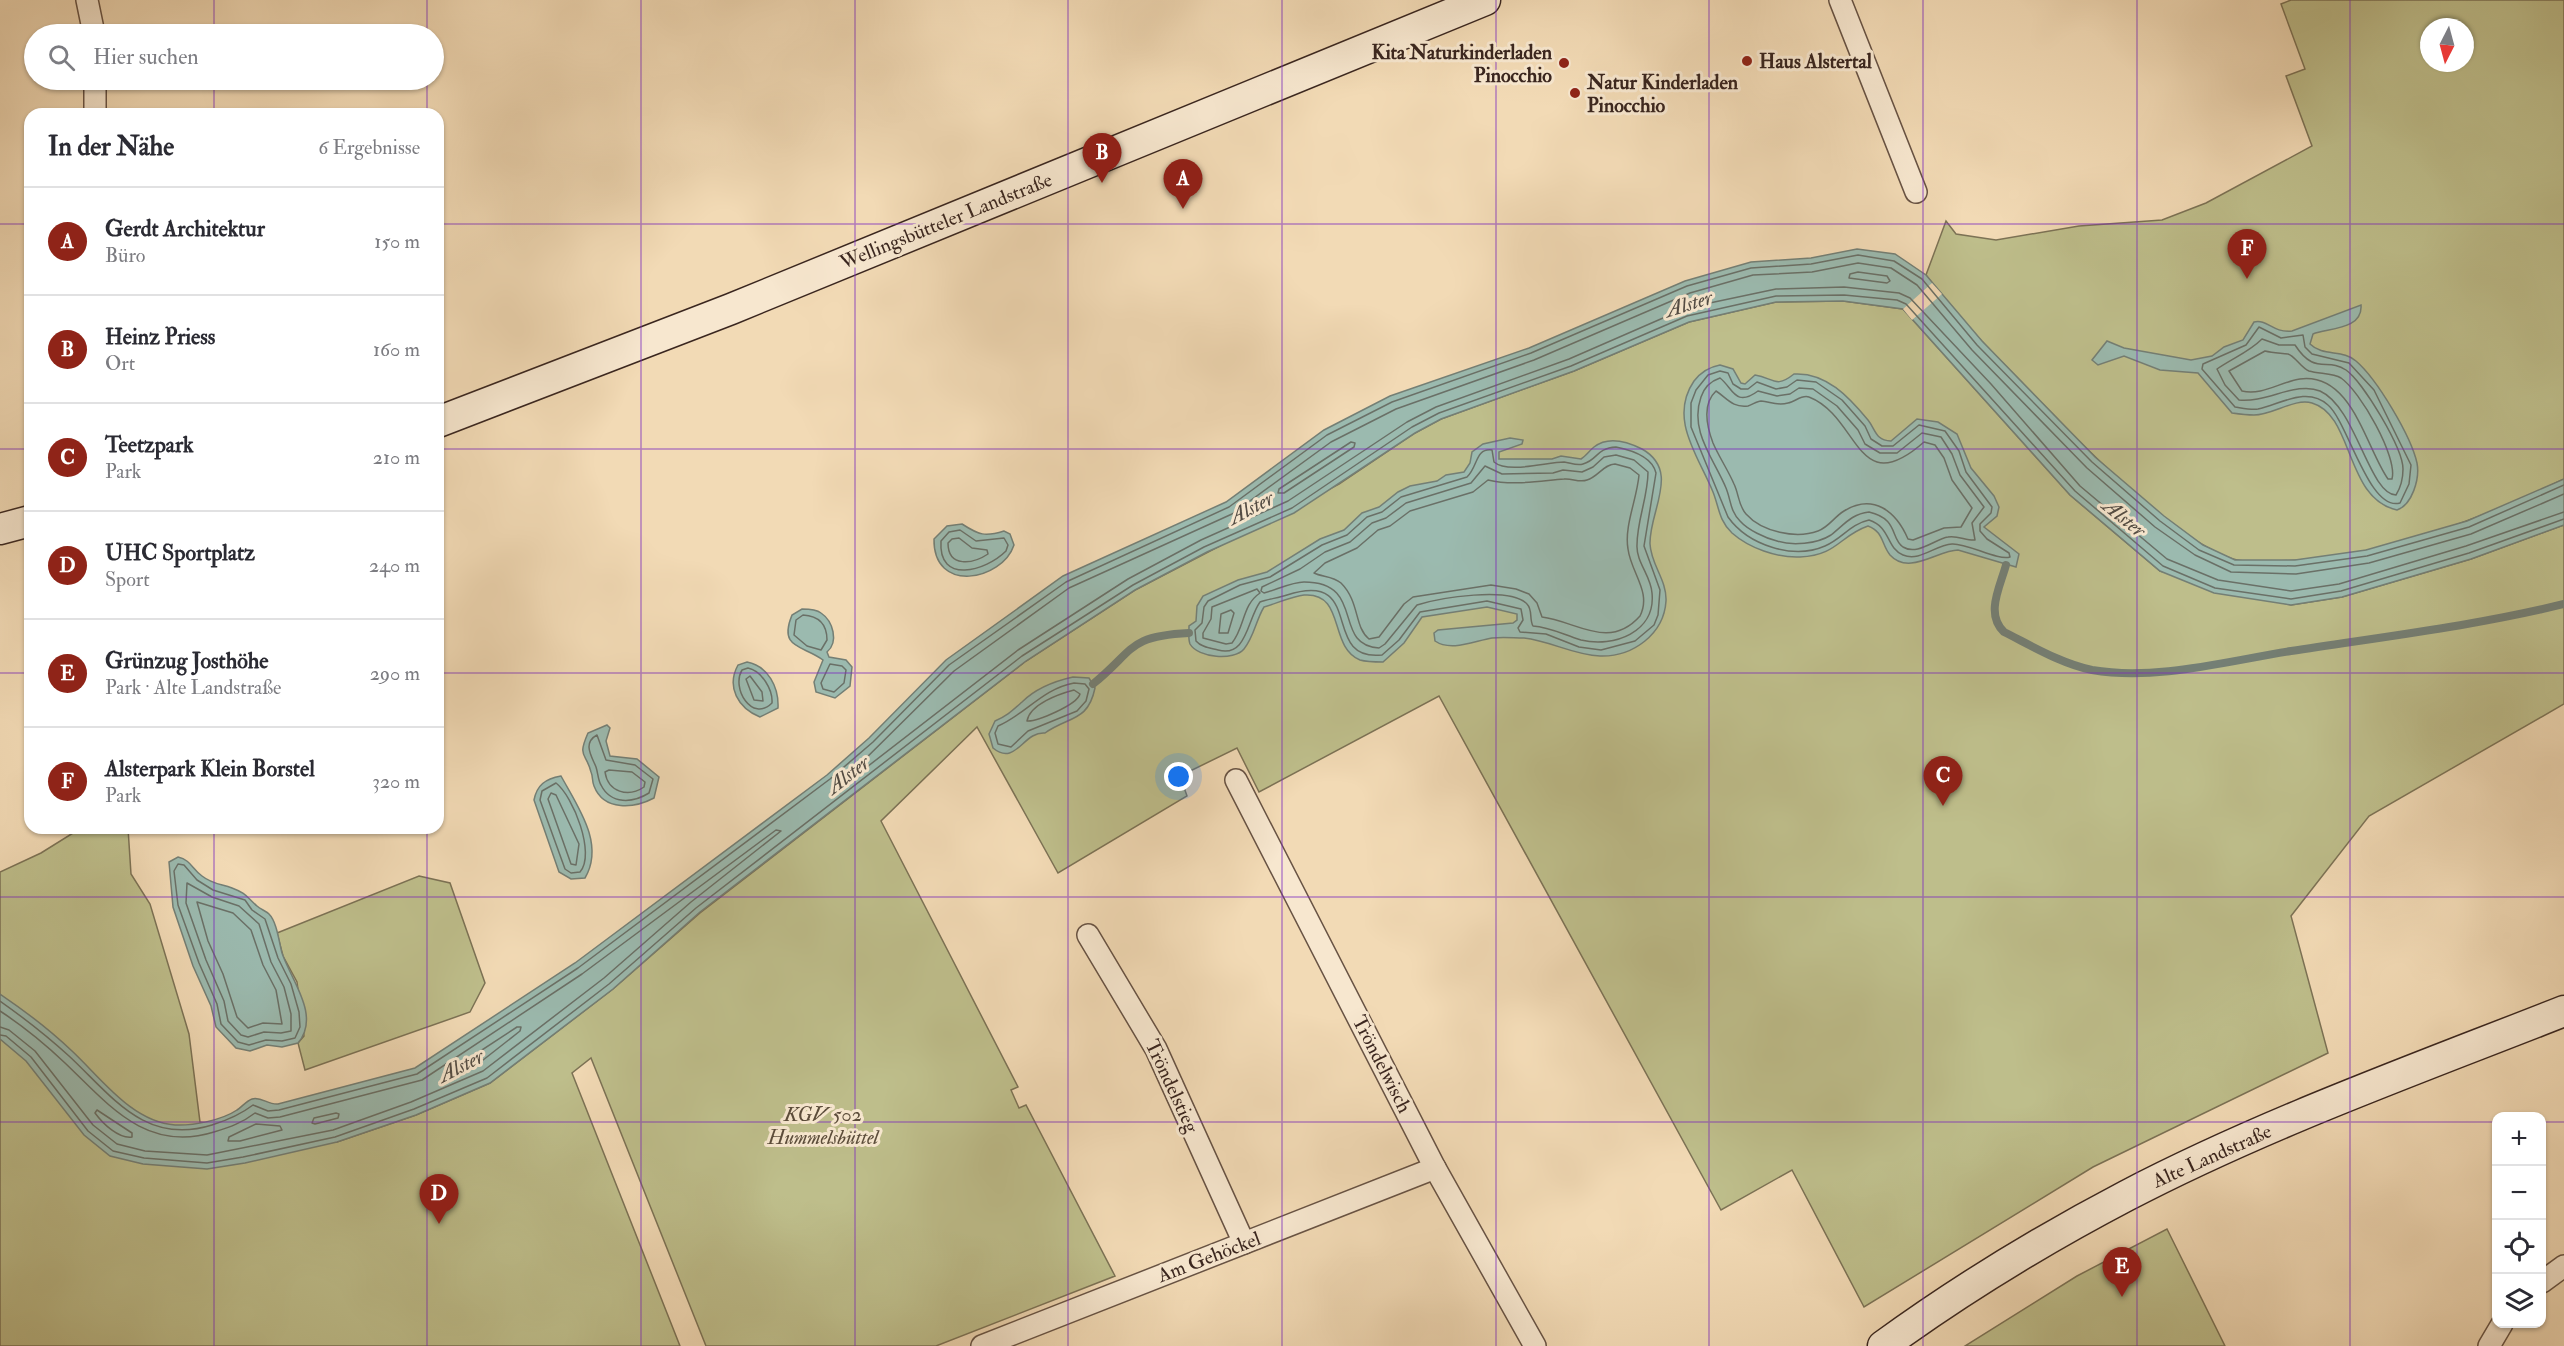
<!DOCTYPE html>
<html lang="de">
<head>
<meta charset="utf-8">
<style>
  :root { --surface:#fff; --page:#f2f2f3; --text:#2b2b33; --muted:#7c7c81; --line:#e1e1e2; --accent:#8f2418 }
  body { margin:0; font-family:"IM FELL Double Pica",serif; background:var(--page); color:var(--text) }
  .controls { position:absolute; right:18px; bottom:18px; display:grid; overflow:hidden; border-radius:12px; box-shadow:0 2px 4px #0004 }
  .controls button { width:54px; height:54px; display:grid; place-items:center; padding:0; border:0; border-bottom:2px solid var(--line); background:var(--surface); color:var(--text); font:30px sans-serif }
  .compass { position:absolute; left:2420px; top:18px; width:54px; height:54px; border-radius:50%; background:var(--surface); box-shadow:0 2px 4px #0004; rotate:186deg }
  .you { position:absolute; left:1179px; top:777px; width:21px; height:21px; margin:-15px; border:4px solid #fff; border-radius:50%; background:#1a73e8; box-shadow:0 0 0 9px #1a73e833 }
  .badge { display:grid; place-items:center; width:39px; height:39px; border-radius:50%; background:var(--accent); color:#fff; font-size:20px; font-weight:700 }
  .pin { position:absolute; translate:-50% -50px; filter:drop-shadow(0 2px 3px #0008) }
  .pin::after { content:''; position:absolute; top:32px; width:21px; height:18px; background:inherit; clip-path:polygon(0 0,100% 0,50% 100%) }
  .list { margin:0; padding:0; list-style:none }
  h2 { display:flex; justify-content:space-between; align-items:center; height:78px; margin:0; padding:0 24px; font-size:26px }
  h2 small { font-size:20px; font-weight:400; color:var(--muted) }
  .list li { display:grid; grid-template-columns:39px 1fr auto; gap:18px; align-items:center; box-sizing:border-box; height:108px; padding:0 24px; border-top:2px solid var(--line) }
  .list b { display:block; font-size:22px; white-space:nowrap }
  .list p { margin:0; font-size:20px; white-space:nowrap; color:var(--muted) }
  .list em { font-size:20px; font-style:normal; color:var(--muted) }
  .icon { flex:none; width:33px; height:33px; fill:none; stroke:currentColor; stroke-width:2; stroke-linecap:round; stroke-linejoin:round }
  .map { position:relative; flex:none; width:2564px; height:1346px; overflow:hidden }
  .search { position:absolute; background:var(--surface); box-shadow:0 2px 4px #0004; left:24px; top:24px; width:420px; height:66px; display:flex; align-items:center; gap:15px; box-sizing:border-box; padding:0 21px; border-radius:33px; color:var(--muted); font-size:22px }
  .panel { position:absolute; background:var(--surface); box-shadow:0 2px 4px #0004; left:24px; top:108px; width:420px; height:726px; border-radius:18px }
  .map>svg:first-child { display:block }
  .green { fill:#bebe8b; stroke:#7c7255; stroke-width:1.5; fill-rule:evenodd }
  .water { fill:#9bbaaf; stroke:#747f75; stroke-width:1.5 }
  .pier { fill:#f2dab5 }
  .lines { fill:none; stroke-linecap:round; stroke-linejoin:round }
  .shore { stroke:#6a7067; stroke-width:1.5 }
  .stream { stroke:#747f75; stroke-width:8 }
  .street-casing { stroke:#685344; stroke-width:24 }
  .secondary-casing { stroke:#3a261f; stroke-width:33 }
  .street { stroke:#f7e7cf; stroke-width:21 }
  .secondary { stroke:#f7e7cf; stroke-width:30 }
  .grid { fill:none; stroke:#7b2cbf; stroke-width:1.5; stroke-opacity:0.55 }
  .poi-dot { fill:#8f2418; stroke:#f7e7cf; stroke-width:2 }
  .labels { text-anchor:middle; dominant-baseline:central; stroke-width:6; stroke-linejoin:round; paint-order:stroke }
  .poi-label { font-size:20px; font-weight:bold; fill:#3a261f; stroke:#f7e7cf; text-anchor:start }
  .street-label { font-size:20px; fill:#3a261f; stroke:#f7e7cf }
  .park-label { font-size:20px; font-style:italic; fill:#5b4c3a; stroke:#f7e7cf }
  .water-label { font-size:21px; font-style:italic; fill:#524b43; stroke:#f7e7cf }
</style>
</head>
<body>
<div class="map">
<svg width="2564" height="1346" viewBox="0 0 2564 1346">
  <rect width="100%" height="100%" fill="#f2dab5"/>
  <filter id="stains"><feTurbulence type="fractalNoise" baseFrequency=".00333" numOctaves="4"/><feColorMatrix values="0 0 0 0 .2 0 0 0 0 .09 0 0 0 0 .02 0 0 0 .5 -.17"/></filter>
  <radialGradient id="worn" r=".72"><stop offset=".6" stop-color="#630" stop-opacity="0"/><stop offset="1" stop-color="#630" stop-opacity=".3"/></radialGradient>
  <g class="green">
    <path d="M 2291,0 L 2564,0 L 2564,479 C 2475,522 2374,560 2274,561 C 2262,561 2245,563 2233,559 C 2169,537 2086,448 2038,399 C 1999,359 1959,320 1926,275 L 1946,221 L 1956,234 L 1996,240 L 2079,226 L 2162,220 L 2206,203 L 2312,146 L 2286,76 L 2305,69 L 2281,4 ZM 2429,27 L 2465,27 L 2465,63 L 2429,63 Z"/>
    <polygon points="1843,301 1903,309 2070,495 2160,571 2291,605 2342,597 2471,559 2564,525 2564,704 2369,816 2291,916 2328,1053 2093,1167 1864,1307 1792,1170 1721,1210 1439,696 1259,792 1237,748 1180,776 1187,796 1058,873 977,727 881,821 1018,1087 1011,1090 1019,1108 1026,1105 1115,1276 936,1346 706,1346 591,1058 572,1073 680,1346 0,1346 0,872 41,853 81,828 128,828 131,874 150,904 189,1034 200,1122 337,1142 416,1115 490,1083 613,989 700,913 1026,661 1135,590 1339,484 1415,433 1441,419 1574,371 1689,322 1776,302"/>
    <polygon points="419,876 450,883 485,983 470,1012 305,1070 298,1043 304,1036 297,982 283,956 277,933"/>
    <polygon points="2167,1229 2225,1346 1965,1346 2077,1276"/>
  </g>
  <g class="water">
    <path d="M 1857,249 L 1895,254 L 1926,275 L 1982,341 L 2095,457 L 2164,516 L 2203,545 L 2235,560 L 2295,560 L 2366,550 L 2467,521 L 2564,479 L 2564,525 L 2471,559 L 2342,597 L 2291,605 L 2214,593 L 2160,571 L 2070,495 L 1903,309 L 1843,301 L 1776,302 L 1689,322 L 1574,371 L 1441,419 L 1415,433 L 1294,513 L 1207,552 L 1135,590 L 1026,661 L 700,912 L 613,989 L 490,1083 L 416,1115 L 337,1142 L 245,1163 L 207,1169 L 143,1164 L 110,1156 L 84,1135 L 26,1061 L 0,1039 L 0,994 C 25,1011 50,1030 72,1051 C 101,1078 132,1122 175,1125 C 193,1126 222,1120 237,1110 C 242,1107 246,1101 252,1099 C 261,1096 268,1105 278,1104 L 415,1068 L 575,963 L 827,775 L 869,738 L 946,660 L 1063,576 L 1226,502 L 1324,430 L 1390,396 L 1529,348 L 1685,281 L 1751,262 L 1811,258 Z"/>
    <path d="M 2361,305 C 2363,330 2328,328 2313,334 L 2310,344 C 2323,357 2343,349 2356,361 C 2377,379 2411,436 2417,463 C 2420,479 2412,505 2397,510 C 2345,499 2354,415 2312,403 C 2294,398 2273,415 2254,415 C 2247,415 2239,414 2232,413 L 2198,373 L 2160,370 L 2124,356 L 2098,365 L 2092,360 L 2107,341 L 2124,348 L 2191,360 L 2212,356 L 2224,347 L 2243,340 L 2254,322 C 2268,319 2272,333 2292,331 Z"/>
    <path d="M 1720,365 L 1733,369 L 1741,383 L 1745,384 L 1755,375 C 1774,378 1775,389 1794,374 C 1826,372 1849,397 1868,420 C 1876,430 1875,440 1891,441 L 1917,419 L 1938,422 L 1957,434 L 1971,468 L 1994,496 L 1999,507 L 1997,516 L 1984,527 L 2019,554 L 2016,567 L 1958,550 C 1938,550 1909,576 1890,555 C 1881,544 1884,532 1868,526 C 1839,536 1838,555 1800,557 C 1777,558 1749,548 1732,533 C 1719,521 1719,507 1713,492 C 1699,457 1668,419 1694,381 C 1701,372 1709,367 1720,365 Z"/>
    <path d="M 1510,438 L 1523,440 L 1522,444 L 1499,452 L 1499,459 L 1552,459 L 1561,456 L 1581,459 C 1586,456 1589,451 1594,447 C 1608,436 1628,442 1642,449 C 1681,471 1649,511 1650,544 C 1651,565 1667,580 1666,601 C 1664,634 1633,657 1600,656 C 1573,655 1551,641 1524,638 C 1514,638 1503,637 1492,638 C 1474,641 1451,652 1435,641 L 1434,633 L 1438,630 L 1513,623 L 1517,620 L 1517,614 L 1487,607 L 1422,617 L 1404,643 L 1383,662 C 1376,662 1367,662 1360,660 C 1328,647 1346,592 1304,595 C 1293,596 1275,604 1264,607 C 1256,620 1254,637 1244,649 C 1234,661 1198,658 1190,644 C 1188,639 1189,632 1189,626 L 1196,621 L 1197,606 L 1203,596 L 1238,580 L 1267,572 L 1320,539 L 1344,530 L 1362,513 L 1379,507 L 1398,492 L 1410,486 L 1437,481 L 1446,475 L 1464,472 L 1470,463 L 1472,452 L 1483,444 Z"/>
    <path d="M 962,524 C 979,535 985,537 1004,531 L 1010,534 L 1014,545 C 1002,581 933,594 934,539 L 947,526 Z"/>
    <path d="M 802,609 C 808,609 816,609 821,613 C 833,621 839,642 827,652 L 829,657 L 846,660 L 852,667 L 850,686 L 835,698 L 816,692 L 814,682 L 823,660 C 803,645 778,649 792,615 Z"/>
    <path d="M 747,662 C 768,666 779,687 778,708 L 760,717 C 738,708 726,687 738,665 Z"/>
    <path d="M 1073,677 L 1089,678 L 1095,688 C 1088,722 1069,716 1045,733 C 1023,731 1016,767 993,748 L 989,734 L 995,721 C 1007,716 1012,711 1022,702 C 1035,689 1055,681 1073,677 Z"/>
    <path d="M 607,725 L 610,728 L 606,741 L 610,756 L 637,759 L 659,777 L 654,798 C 635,808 604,812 594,786 C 592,782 593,776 591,772 C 586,752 577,758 588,733 Z"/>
    <path d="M 561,776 C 578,807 605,844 585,878 L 571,879 L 559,872 L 534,800 C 537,785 545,779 561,776 Z"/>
    <path d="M 178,857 C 191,860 192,869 202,876 C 212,884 221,884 232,888 C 248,894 246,897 257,906 C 260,909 266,911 269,914 C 277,922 279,942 282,953 C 291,980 321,1016 298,1043 L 282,1047 L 267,1045 L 250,1051 L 236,1048 L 216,1027 L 211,1006 L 193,966 L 173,907 L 169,862 Z"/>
  </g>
  <polygon class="pier" points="1932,283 1942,294 1912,320 1903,309"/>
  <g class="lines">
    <g class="shore">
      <polygon points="1858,272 1887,276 1890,281 1887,283 1849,278 1850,274"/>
      <path d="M 2259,327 L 2281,338 L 2303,335 L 2305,347 L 2312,354 L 2349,363 L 2374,390 L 2411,465 L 2409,484 L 2400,503 C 2369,512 2348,422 2328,405 C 2307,386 2281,404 2258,409 C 2251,410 2242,408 2235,407 L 2202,369 L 2203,364 L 2246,345 Z"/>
      <path d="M 2262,339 L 2279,345 L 2295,345 C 2315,376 2327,357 2346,370 C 2363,382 2403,448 2403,469 C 2403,478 2401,487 2396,495 C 2369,494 2356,407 2320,391 C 2297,381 2266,403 2239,400 L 2225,385 L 2217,369 C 2233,358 2249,352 2262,339 Z"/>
      <path d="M 2265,351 C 2273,353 2281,353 2288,354 C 2295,356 2301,368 2309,371 C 2319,374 2333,373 2341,378 C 2360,391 2398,457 2392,479 L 2388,479 C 2366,448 2352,372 2300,379 C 2280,382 2262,396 2242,391 L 2229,371 Z"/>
      <path d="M 1720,371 L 1728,373 L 1733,384 L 1741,389 L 1748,389 L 1757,382 L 1776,389 L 1787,387 L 1797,380 L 1816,382 L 1842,400 L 1865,426 L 1871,439 L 1882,446 L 1893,446 L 1919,425 L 1945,431 L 1959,451 L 1966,472 L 1992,507 L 1991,513 L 1980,524 L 1980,531 L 1987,539 L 2009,553 L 2010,557 C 1998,561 1967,543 1952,544 C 1935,545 1920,562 1903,555 C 1886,548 1891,527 1869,520 C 1850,524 1842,539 1825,546 C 1793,560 1748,545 1728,517 L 1691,427 L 1691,403 L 1696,390 L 1708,375 Z"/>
      <path d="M 1720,378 C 1733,388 1735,408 1758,391 L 1777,396 L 1790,394 L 1799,388 L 1813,389 L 1837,406 L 1858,430 L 1865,444 L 1880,453 L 1897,453 L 1922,433 L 1941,437 L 1952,454 L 1960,475 L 1984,507 L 1972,523 L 1975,540 C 1967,541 1957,535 1948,537 C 1935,539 1917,556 1903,547 C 1890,538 1899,519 1869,512 C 1851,514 1844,525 1831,535 C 1817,544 1792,546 1777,541 C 1765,538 1748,530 1740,521 C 1730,511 1731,500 1726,488 C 1714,459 1689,431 1701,397 C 1704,388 1711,381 1720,378 Z"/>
      <path d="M 1716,391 C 1727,398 1732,408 1748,406 C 1752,405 1757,401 1761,401 C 1771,402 1777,406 1788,403 C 1795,402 1802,394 1809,397 C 1860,417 1856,502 1924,442 L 1935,445 L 1944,458 L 1952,480 L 1972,508 L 1961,527 L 1944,528 L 1913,540 L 1908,539 C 1896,511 1873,493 1844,511 C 1834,517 1829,527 1818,531 C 1796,539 1762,532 1746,514 C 1738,505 1739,494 1734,484 C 1728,470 1719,457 1713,443 C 1707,427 1702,404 1716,391 Z"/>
      <polygon points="1351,442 1355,443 1354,447 1284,493 1278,493 1279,489"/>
      <path d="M 1616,447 C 1631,450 1652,456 1656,473 L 1644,546 L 1660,590 L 1658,615 L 1654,625 L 1635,641 L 1601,650 L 1579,647 L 1546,634 L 1520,632 L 1518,628 L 1523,620 L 1521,609 L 1487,601 L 1420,612 L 1399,640 L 1382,655 C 1319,662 1367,569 1287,595 C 1278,598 1268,599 1260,602 C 1247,620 1247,658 1218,650 C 1210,648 1201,647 1196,641 L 1195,630 L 1202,623 L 1204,607 L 1208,601 L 1240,585 L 1270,577 L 1322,545 L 1347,535 L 1367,517 L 1382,512 L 1401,497 L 1467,477 C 1478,467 1475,448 1492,450 L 1494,462 C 1508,474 1547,462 1564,462 C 1571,463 1577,466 1583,464 C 1598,460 1596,448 1616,447 Z"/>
      <path d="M 1616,455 L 1634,460 L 1648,472 C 1648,497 1637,520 1637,545 C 1636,562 1651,576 1652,593 C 1656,632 1614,648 1581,640 C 1564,635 1550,627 1533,626 C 1529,619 1533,610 1527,604 C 1510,586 1439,598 1417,605 L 1385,644 L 1379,648 C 1331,645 1367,582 1304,582 C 1292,582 1276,590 1264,593 L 1261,591 L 1262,587 L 1300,569 L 1325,552 L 1350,542 L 1372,523 L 1386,518 L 1406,503 L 1471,483 L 1485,466 L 1502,474 L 1553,473 L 1563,470 L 1582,472 L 1593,467 L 1604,457 Z"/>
      <path d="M 1615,464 L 1630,468 L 1639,475 C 1637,499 1624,526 1628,549 C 1631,573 1652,592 1640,616 C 1609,651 1576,621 1542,617 L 1537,603 L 1529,594 L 1516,589 L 1491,585 L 1413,597 L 1404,604 L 1379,637 L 1369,639 C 1354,627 1360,602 1341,583 C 1333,576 1322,577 1314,573 L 1325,563 L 1357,548 L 1378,530 L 1390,526 L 1410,511 L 1473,492 L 1488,480 C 1513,486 1539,481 1564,479 C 1572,478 1579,483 1587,480 C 1598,477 1604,464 1615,464 Z"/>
      <polyline points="2564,494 2471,534 2369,563 2296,574 2231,572 2195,555 2155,527 2087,468 1972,350 1917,285 1891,268 1858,263 1812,272 1753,275 1690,293 1534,360 1396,409 1331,442 1232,514 1069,588 954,671 849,775 854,777 1018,650 1128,579 1201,540 1288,501 1407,422 1436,407 1569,359 1686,308 1776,289 1844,287 1899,293 1910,298 1991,384 2080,486 2167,559 2218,580 2291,591 2339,584 2466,546 2564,512"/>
      <path d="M 960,530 L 976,541 L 1004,538 L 1008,545 L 1006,551 C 986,571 938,585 941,541 L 949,532 Z"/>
      <path d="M 959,538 L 972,548 L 987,550 L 988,554 C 973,564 948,568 948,543 L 952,539 Z"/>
      <path d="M 1257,589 L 1260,593 C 1242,605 1245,627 1232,643 L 1226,644 L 1203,638 L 1203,633 L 1211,619 L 1212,607 Z"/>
      <polygon points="1231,610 1234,613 1228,633 1219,633 1221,614"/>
      <path d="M 803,615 C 819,616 827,624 827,640 L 821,650 L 807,646 L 794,635 L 796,620 Z"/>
      <polygon points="830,664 842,666 846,670 844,683 834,692 823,689 821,683"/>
      <path d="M 748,668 C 762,671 773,690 772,703 C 752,723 731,688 742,670 Z"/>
      <polygon points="750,676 762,692 763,701 754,700 746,679"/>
      <path d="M 1074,683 L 1085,684 L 1089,689 L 1086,701 L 1077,711 L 1028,731 L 1011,747 L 998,744 L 995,733 L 998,726 C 1026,714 1042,689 1074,683 Z"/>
      <path d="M 1074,690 L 1080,694 C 1077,705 1036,722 1027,721 C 1030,704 1059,694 1074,690 Z"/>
      <path d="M 597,735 L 606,760 L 635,765 L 653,779 L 649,793 C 633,803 611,805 601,785 C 598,780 598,773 596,767 C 592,757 582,743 597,735 Z"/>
      <path d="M 609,770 L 632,772 L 645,782 L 644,787 C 628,798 608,792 605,772 Z"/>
      <path d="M 556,783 C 573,796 596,854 580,872 L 571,873 L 565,869 L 540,800 L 542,791 Z"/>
      <polygon points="551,793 556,795 579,844 576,865 571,864 548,799"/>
      <polygon points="178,864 184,865 197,880 213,890 245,900 252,910 265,919 278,958 291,984 299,1012 300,1027 295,1038 282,1041 266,1040 249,1045 238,1042 221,1024 217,1004 199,963 178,905 174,871"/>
      <polygon points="187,883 212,897 239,906 259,924 271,962 284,987 291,1014 291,1031 281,1033 264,1032 248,1037 241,1035 228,1021 224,1001 206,960 186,903"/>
      <polygon points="197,902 233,913 251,930 263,965 276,990 282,1024 263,1023 248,1028 237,1017 223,974 208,941"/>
      <path d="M 0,1001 C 24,1018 47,1036 69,1056 C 112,1096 145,1146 212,1125 C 228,1120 240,1115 253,1105 L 268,1111 L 279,1110 L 417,1074 L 578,968 L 830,779 L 873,742 L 949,665 L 1066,582 L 1229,507 L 1327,435 L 1392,402 L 1531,353 L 1687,286 L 1751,268 L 1811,264 L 1858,255 L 1894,261 L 1922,279 L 1977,345 L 2092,462 L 2160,521 L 2199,550 L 2234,565 L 2295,566 L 2367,556 L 2469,527 L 2564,485"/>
      <path d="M 0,1011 C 23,1026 45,1044 65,1063 C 109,1105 146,1153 214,1132 C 230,1127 242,1123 255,1113 L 268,1118 L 280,1117 L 422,1080 L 582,974 L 776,830 L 781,831 L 691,902 L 604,978 L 483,1071 L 411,1102 L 333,1130 L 207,1155 L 145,1151 L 117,1144 L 93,1125 L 35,1051 L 9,1030 L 0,1027"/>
      <polygon points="517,1027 521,1027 520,1031 478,1064 458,1070 459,1065"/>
      <polyline points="0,1035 6,1036 31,1057 88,1131 113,1151 144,1158 207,1163 243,1157 335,1137 414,1109 487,1078 609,984 696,908 1022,656 1133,585 1204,547 1292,508 1412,427 1439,413 1571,366 1687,316 1776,296 1844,295 1897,300 1906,304 2075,491 2163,566 2215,588 2291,599 2341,591 2469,553 2564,519"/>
      <path d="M 97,1110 L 132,1133 L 132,1137 C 119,1139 103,1124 95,1113 Z"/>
      <polygon points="336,1113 339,1114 338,1118 315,1124 312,1123 314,1118"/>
      <polygon points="256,1124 280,1126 282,1130 240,1141 228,1141 229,1137"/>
    </g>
    <g class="stream">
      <path d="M 2006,565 C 2000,587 1985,614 2004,632 C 2032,646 2062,664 2092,670 C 2156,681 2227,661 2291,651 C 2381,637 2475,626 2564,604"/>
      <path d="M 1093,684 C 1135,650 1127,636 1189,633"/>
    </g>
    <defs>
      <g id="street">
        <polyline points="87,0 94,34"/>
        <polyline points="1840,0 1916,192"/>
        <polyline points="95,80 95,114"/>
        <polyline points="1236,780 1435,1168 1535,1346"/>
        <polyline points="1088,935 1156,1049 1244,1243"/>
        <polyline points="2542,1282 2564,1266"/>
        <polyline points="982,1346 1435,1168"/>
        <polyline points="2489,1346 2502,1324"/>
      </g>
      <g id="secondary">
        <polyline points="438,422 731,309 1485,0"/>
        <polyline points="0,529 30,521"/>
        <path d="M 1883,1346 C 1960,1290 2042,1240 2126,1196 C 2266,1123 2417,1069 2564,1011"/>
      </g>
    </defs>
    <use href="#street" class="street-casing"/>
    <use href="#secondary" class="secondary-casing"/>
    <use href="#street" class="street"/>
    <use href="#secondary" class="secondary"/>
  </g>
  <path class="grid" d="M 214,0 L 214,34M 427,0 L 427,34M 641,0 L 641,1346M 855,0 L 855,1346M 1068,0 L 1068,1346M 1282,0 L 1282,1346M 1496,0 L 1496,1346M 1709,0 L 1709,1346M 1923,0 L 1923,1346M 2137,0 L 2137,1346M 2350,0 L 2350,1346M 214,80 L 214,114M 427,80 L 427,114M 0,224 L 30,224M 438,224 L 2564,224M 0,449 L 30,449M 438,449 L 2564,449M 0,673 L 30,673M 438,673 L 2564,673M 214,828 L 214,1346M 427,828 L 427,1346M 0,897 L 2564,897M 0,1122 L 2496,1122M 2542,1122 L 2564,1122"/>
  <g class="poi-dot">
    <circle cx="1747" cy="61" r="6"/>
    <circle cx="1564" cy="63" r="6"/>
    <circle cx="1575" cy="93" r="6"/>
  </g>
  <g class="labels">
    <g class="poi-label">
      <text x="1552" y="52" text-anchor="end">Kita Naturkinderladen<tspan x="1552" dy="23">Pinocchio</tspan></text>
      <text x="1759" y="61">Haus Alstertal</text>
      <text x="1587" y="82">Natur Kinderladen<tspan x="1587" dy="23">Pinocchio</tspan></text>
    </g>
    <g class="street-label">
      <text transform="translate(946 221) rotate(-22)">Wellingsbütteler Landstraße</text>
      <text transform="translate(1382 1064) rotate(63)">Tröndelwisch</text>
      <text transform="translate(1172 1086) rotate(65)">Tröndelstieg</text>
      <text transform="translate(2212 1156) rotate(-24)">Alte Landstraße</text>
      <text transform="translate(1209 1257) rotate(-21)">Am Gehöckel</text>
    </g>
    <g class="park-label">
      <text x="823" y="1114">KGV 502<tspan x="823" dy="23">Hummelsbüttel</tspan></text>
    </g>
    <g class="water-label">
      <text transform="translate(1689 304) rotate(-17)">Alster</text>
      <text transform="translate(1251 508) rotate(-28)">Alster</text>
      <text transform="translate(2124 518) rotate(39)">Alster</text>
      <text transform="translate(848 775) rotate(-38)">Alster</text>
      <text transform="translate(461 1066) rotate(-27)">Alster</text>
    </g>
  </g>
  <rect width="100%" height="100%" filter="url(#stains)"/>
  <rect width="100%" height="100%" fill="url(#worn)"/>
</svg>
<div class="controls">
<button>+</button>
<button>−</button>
<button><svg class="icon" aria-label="locate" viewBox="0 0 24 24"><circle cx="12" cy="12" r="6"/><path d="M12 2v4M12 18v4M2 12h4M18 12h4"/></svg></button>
<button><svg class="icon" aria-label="layers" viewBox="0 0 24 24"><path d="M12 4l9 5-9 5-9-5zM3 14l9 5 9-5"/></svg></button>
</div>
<svg class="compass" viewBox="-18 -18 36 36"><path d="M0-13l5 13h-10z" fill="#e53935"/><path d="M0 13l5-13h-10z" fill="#7c7c81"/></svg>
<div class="you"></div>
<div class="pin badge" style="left:1183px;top:209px">A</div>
<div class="pin badge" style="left:1102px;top:183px">B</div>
<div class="pin badge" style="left:1943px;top:806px">C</div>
<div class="pin badge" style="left:439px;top:1224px">D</div>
<div class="pin badge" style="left:2122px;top:1297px">E</div>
<div class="pin badge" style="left:2247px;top:279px">F</div>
<div class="search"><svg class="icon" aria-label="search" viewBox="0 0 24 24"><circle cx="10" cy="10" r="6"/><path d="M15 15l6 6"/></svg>Hier suchen</div>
<section class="panel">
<h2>In der Nähe<small>6 Ergebnisse</small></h2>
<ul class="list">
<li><span class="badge">A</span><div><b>Gerdt Architektur</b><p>Büro</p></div><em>150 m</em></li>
<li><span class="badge">B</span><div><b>Heinz Priess</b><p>Ort</p></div><em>160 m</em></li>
<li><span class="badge">C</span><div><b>Teetzpark</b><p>Park</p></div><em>210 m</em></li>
<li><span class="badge">D</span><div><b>UHC Sportplatz</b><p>Sport</p></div><em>240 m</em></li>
<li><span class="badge">E</span><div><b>Grünzug Josthöhe</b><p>Park · Alte Landstraße</p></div><em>290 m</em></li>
<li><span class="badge">F</span><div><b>Alsterpark Klein Borstel</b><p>Park</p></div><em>320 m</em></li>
</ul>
</section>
</div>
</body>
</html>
